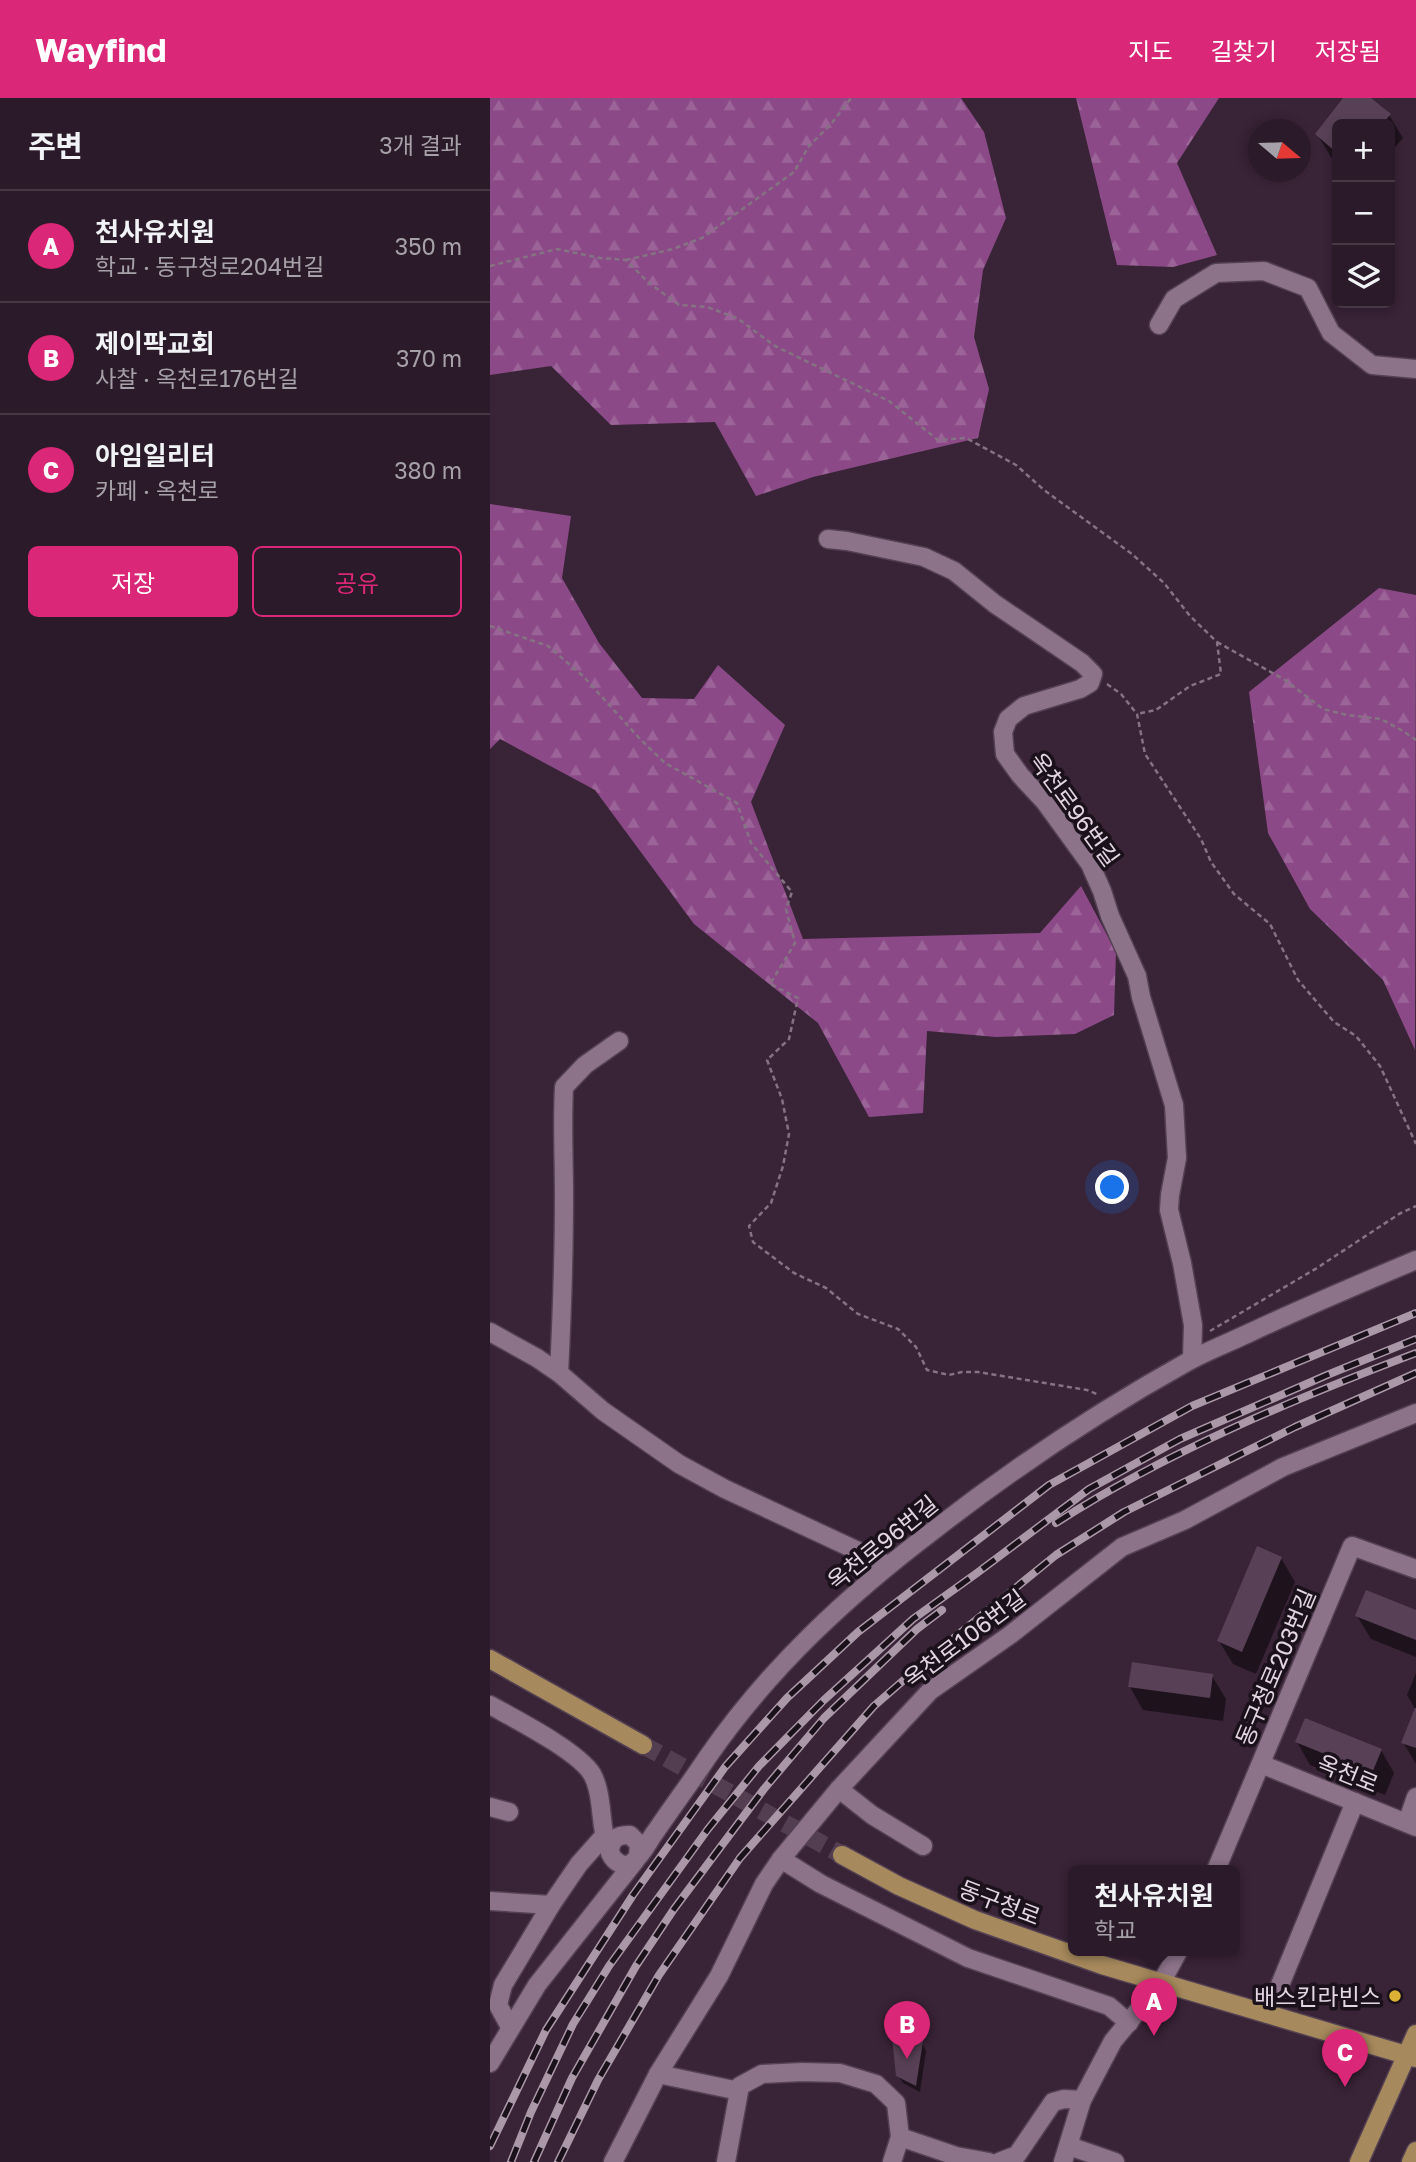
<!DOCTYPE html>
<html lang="ko">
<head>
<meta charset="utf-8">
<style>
  :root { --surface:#2b1a29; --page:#332331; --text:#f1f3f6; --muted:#a6a1a8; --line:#473846; --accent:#db2777 }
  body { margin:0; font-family:"Golos Text","Noto Sans KR",sans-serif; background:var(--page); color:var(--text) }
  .controls { position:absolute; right:21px; top:21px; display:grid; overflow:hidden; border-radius:10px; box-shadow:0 4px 10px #0003 }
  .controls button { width:63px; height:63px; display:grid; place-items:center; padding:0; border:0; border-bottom:2px solid var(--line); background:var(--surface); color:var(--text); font:35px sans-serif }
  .compass { position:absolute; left:758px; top:21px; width:63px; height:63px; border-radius:50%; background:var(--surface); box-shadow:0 4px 10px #0003; rotate:109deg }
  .you { position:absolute; left:623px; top:1090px; width:24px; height:24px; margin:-18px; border:5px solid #fff; border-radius:50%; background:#1a73e8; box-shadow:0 0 0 10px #1a73e833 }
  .badge { display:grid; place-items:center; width:46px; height:46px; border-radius:50%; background:var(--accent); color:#fff; font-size:23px; font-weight:700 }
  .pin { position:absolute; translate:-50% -58px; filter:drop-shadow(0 2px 4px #0008) }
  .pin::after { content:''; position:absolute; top:37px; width:24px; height:21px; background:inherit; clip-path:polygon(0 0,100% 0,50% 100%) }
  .popup { position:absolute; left:578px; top:1767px; width:172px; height:91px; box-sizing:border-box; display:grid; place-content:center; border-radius:10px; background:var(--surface); filter:drop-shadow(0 2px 5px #0005); font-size:23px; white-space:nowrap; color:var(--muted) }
  .popup b { font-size:26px; color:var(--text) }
  .popup::after { content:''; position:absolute; left:50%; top:100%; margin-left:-14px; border:14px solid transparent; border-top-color:var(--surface) }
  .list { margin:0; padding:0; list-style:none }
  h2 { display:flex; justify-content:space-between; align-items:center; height:91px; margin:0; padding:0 28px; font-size:30px }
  h2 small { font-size:23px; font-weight:400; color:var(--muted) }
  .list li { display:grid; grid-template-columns:46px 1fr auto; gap:21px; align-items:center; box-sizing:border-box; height:112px; padding:0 28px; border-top:2px solid var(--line) }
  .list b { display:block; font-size:26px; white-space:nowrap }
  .list p { margin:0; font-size:23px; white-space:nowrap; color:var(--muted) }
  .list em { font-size:23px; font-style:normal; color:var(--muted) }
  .actions { display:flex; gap:14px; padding:21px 28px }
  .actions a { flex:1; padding:16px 0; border:2px solid var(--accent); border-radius:10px; text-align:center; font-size:24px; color:var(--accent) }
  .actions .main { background:var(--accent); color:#fff }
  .icon { flex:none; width:38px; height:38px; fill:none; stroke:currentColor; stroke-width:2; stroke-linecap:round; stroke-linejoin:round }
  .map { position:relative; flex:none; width:926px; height:2064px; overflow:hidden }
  header { display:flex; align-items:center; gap:42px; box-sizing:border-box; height:98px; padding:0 35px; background:var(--accent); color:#fff }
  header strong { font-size:33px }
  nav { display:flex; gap:38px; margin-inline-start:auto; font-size:24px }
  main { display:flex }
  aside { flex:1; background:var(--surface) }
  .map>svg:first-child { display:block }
  .forest { fill:url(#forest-firs) }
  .shadow { fill:#0007 }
  .building { fill:#584156 }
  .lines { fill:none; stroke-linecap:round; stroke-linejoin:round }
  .major-tunnel { stroke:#533e51; stroke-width:18; stroke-dasharray:18 9; stroke-linecap:butt }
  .minor-casing { stroke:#534052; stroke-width:21 }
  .major-casing { stroke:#534052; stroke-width:21 }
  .path { stroke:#857283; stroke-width:2.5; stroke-dasharray:5 3.5; stroke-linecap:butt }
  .minor { stroke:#8d738a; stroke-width:18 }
  .major { stroke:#a6895c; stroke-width:18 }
  .rail-casing { stroke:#aa98a8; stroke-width:8 }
  .rail { stroke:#1a111a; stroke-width:5; stroke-dasharray:16; stroke-linecap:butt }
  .poi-dot { fill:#dbb233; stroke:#1a111a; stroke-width:2.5 }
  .labels { text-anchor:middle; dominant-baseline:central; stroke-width:7; stroke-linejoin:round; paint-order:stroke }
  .street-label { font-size:23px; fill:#e4d5e2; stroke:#1a111a }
  .poi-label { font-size:23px; fill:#e4d5e2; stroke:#1a111a; text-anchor:end }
</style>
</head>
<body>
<header>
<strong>Wayfind</strong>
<nav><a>지도</a><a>길찾기</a><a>저장됨</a></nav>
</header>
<main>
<aside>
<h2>주변<small>3개 결과</small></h2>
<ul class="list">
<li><span class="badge">A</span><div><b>천사유치원</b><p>학교 · 동구청로204번길</p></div><em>350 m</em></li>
<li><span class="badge">B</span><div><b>제이팍교회</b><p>사찰 · 옥천로176번길</p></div><em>370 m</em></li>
<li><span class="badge">C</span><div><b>아임일리터</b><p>카페 · 옥천로</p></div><em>380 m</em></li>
</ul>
<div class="actions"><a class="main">저장</a><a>공유</a></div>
</aside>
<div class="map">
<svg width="926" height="2064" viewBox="0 0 926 2064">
  <defs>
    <pattern id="forest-firs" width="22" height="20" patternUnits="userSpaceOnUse" patternTransform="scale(1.75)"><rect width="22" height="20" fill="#8b4a87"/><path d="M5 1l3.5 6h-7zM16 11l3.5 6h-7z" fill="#9b6398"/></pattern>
  </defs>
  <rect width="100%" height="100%" fill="#392337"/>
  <g class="forest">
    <polygon points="0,0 471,0 494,34 516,120 493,172 484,239 499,291 488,340 323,379 266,398 225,324 121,327 61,268 0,277"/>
    <polygon points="586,0 729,0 687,65 727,157 683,169 627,167"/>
    <polygon points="0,406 81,418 72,480 109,545 152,600 204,601 228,567 295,627 261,704 313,841 550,835 591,788 626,854 624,917 585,936 506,939 437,933 433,1015 379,1019 328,925 204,826 105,692 10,641 0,651"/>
    <polygon points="889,490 926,497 925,952 893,882 820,811 778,735 759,594"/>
  </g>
  <g class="shadow">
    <polygon points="856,0 878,0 899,17 913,40 900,55 900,26 847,26 847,65 841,59 827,36"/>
    <polygon points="791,1460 805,1484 766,1576 743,1566 729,1543"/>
    <polygon points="926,1514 926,1559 881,1541 867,1518"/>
    <polygon points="926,1575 926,1612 917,1597"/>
    <polygon points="722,1578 736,1601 733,1623 653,1612 640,1589"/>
    <polygon points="926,1613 926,1666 913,1644"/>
    <polygon points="807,1644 891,1652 904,1675 895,1697 820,1667"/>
    <polygon points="432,1945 436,1953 430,1994 413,1985 408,1977"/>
  </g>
  <g class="building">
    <polygon points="853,0 881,0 901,16 892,26 847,26 847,55 825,36"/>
    <polygon points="767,1448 792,1459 752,1554 727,1543"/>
    <polygon points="876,1492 926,1512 926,1542 865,1518"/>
    <polygon points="642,1564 723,1576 720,1600 638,1589"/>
    <polygon points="925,1610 926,1610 926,1650 911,1645"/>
    <polygon points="815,1620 892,1651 882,1675 805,1644"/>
    <polygon points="402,1939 433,1943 426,1988 406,1978"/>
  </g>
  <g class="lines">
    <polyline class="major-tunnel" points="153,1647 352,1757"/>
    <defs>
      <g id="minor">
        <polyline points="669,227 684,201 726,175 774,173 818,190 841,235 882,267 926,271"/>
        <polyline points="338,441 357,443 434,459 464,473 505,506 592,565 603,576 600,585 590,591 534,608 518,621 513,634 515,656 530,677 555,704 600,766 612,793 620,818 647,878 651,899 684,1007 687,1060 680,1097 679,1112 692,1165 703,1227 702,1261"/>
        <polyline points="0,1234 47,1260 69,1275 113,1313 189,1366 235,1391 398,1467"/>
        <path d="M 69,1275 C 72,1215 74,1156 74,1097 C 74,1061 72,1025 74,989 L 95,967 L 129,943"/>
        <path d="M 0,1607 C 25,1621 88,1653 102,1676 C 114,1698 109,1727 118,1750"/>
        <polyline points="771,1666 926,1729"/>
        <polyline points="349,1691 382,1717 433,1748"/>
        <polyline points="0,1709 19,1714"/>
        <polyline points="917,1725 926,1699"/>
        <path d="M 148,1758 L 149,1746 L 140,1737 C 127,1736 120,1742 120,1755 C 124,1764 135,1772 144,1763 C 153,1756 159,1742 166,1733 C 183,1708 201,1684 217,1660 C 279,1570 358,1497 444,1432 C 525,1369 609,1313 699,1263 C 717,1253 738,1245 757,1236 C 812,1210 869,1186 926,1162"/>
        <polyline points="291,1761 331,1786 478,1860 619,1908 639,1925"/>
        <polyline points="726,1772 862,1448 926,1471"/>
        <polyline points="0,1803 61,1807"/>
        <polyline points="778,1916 865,1704"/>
        <polyline points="20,1929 8,1907 13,1887 61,1807 89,1766 113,1739"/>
        <polyline points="0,1965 47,1887 145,1763"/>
        <polyline points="168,1976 249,1993"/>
        <polyline points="410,2039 466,2058 499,2064"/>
        <polyline points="579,2048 625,2064"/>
        <polyline points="123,2064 168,1976 229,1878 274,1786 291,1761 349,1691 440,1593 520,1537 632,1449 695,1422 793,1369 926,1315"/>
        <polyline points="236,2064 250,1988 272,1976 312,1974 350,1975 386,1986 406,2005 410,2039 402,2064"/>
        <polyline points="509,2064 527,2057 563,2004 574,2001 592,2002"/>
        <polyline points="573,2064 592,2002 623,1943 671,1885 689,1852"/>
      </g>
      <g id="major">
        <polyline points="0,1561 153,1647"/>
        <polyline points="352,1757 409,1788 485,1822 612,1867 926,1960"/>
        <polyline points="869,2064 926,1936"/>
        <polyline points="921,2064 926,2053"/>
      </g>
    </defs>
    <use href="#minor" class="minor-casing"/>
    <use href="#major" class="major-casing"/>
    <g class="path">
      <polyline points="136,162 183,151 212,140 304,74 319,48 341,26 361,0"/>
      <polyline points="0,168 67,151 110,160 136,162 159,185 189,207 217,209 247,220 285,248 399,303 448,342 476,340 526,367 554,392 642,456 674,485 700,518 727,544 731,576 700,588 666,612 647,616"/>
      <polyline points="0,528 58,548 94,579 150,641 175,665 247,705 261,745 302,794 296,811 305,845 280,886 308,900 299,941 277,962 292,1001 299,1036 293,1068 281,1105 259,1128 263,1144 304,1175 336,1190 368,1216 408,1231 426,1249 437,1272 459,1277 472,1274 488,1274 597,1292 609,1297"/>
      <polyline points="727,544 795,582 833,611 857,617 891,621 913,633 926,642"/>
      <polyline points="617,586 631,596 647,616 655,656 711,741 721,764 744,796 780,826 808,882 844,924 866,938 890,968 926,1046"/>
      <polyline points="720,1233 827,1170 909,1116 926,1108"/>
    </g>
    <use href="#minor" class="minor"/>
    <use href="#major" class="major"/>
    <defs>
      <g id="rail">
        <path d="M 566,1425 C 678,1353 802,1302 926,1255"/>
        <polyline points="0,2048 56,1932 143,1797 235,1669 297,1600 368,1534 559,1387 702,1308 926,1215"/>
        <polyline points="21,2064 41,2014 83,1926 119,1868 218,1731 269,1668 334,1602 423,1521 487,1475 599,1391 690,1341 837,1277 926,1241"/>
        <polyline points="44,2064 82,1980 146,1868 184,1811 274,1691 334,1620 427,1531 452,1512"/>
        <polyline points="68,2064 108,1982 169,1877 250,1760 384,1608 438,1561 566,1457 634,1414 805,1329 926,1275"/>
      </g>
    </defs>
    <use href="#rail" class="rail-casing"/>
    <use href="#rail" class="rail"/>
  </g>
  <circle class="poi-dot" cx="905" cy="1898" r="7"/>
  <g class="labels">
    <g class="street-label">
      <text transform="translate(585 711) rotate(54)">옥천로96번길</text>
      <text transform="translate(392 1444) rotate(-39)">옥천로96번길</text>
      <text transform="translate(474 1540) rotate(-37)">옥천로106번길</text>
      <text transform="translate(785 1569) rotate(-67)">동구청로203번길</text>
      <text transform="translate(858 1675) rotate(22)">옥천로</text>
      <text transform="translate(510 1804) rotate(21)">동구청로</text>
    </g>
    <g class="poi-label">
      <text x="891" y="1898">배스킨라빈스</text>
    </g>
  </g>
</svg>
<div class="controls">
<button>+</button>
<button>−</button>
<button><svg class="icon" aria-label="layers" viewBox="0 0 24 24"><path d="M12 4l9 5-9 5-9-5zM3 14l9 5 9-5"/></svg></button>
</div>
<svg class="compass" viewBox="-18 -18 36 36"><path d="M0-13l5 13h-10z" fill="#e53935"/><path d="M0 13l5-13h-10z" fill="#a6a1a8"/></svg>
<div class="you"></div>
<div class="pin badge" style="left:664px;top:1938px">A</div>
<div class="popup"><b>천사유치원</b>학교</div>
<div class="pin badge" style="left:417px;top:1961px">B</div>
<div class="pin badge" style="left:855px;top:1989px">C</div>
</div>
</main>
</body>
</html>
